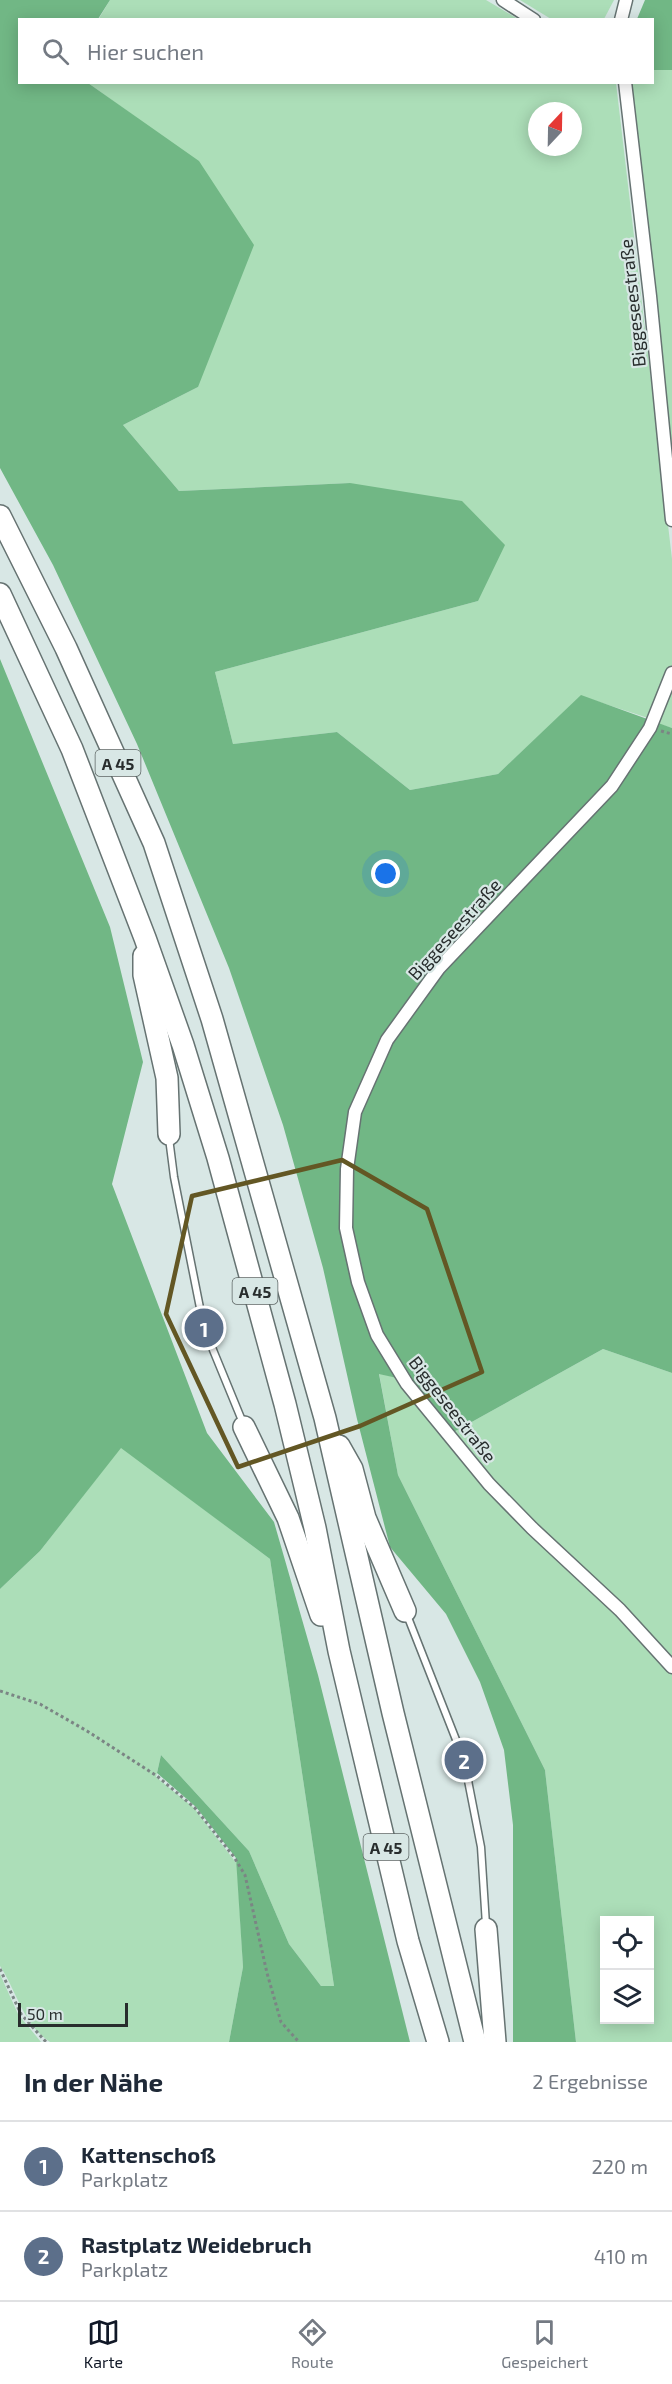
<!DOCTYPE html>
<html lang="de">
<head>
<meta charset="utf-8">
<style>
  :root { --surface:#fff; --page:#f6f6f7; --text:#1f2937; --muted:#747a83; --line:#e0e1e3; --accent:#111827 }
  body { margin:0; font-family:"Exo 2",sans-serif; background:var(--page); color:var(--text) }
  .controls { position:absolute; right:18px; bottom:18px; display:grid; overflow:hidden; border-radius:0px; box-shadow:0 3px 15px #0003 }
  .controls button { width:54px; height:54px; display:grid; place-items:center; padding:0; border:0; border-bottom:2px solid var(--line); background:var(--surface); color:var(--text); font:30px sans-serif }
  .compass { position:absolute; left:528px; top:102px; width:54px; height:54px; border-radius:50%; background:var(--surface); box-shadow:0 3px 15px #0003; rotate:22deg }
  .scale { position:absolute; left:18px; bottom:15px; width:110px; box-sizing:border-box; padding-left:6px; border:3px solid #282d2d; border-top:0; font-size:16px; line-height:21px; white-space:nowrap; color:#282d2d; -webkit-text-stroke:4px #d8e7e5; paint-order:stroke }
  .you { position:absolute; left:386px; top:874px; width:21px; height:21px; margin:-15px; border:4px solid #fff; border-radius:50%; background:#1a73e8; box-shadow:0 0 0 9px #1a73e833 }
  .badge { display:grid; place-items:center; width:39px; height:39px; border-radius:50%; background:var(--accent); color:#fff; font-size:20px; font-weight:700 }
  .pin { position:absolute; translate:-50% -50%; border:3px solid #fff; box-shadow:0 2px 6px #0006 }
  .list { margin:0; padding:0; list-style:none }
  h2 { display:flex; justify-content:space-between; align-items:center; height:78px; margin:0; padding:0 24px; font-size:26px }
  h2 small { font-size:20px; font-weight:400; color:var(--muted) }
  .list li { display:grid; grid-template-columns:39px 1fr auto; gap:18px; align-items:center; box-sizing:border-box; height:90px; padding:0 24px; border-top:2px solid var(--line) }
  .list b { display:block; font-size:22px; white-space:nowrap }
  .list p { margin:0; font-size:20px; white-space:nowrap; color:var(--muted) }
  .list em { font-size:20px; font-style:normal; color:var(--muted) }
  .icon { flex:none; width:33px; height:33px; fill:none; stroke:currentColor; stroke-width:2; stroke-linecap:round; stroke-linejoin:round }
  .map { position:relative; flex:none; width:672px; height:2042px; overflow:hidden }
  .search { position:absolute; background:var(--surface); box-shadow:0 3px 15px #0003; left:18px; right:18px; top:18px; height:66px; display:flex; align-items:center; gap:15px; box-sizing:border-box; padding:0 21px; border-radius:0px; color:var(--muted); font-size:22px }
  .sheet { height:258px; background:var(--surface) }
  nav { display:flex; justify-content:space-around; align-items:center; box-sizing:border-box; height:84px; border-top:2px solid var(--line); background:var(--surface); font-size:16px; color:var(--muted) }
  nav a { display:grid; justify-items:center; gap:3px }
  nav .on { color:var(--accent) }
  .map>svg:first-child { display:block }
  .green { fill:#acdeb8; fill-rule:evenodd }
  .forest { fill:#71b785 }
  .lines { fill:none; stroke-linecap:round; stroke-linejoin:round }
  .service-casing { stroke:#667372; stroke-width:9 }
  .minor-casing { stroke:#667372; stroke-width:15 }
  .motorway-casing { stroke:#667372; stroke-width:24 }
  .path { stroke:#7b8584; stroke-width:3; stroke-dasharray:3 3; stroke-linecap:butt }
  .service { stroke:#fff; stroke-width:6 }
  .minor { stroke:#fff; stroke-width:12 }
  .motorway { stroke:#fff; stroke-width:21 }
  .marked { fill:none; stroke:#635724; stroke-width:4.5; stroke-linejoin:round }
  .labels { text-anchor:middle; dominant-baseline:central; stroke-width:4.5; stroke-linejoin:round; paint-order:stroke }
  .shield { fill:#d8e7e5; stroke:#5d6564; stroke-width:1.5 }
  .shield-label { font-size:16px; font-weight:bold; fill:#282d2d }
  .street-label { font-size:18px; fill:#282d2d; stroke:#d8e7e5 }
</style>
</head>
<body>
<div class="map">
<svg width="672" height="2042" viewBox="0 0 672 2042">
  <rect width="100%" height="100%" fill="#d8e7e5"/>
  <g class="green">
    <polygon points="110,0 486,0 518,19 98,20"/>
    <polygon points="520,0 614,0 604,19 551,19"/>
    <polygon points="653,70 672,70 672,494 632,83 652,82"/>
    <path d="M 88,83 L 616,83 L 672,559 L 672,665 L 651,719 L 581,696 L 498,774 L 410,790 L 337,732 L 233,744 L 215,672 L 478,601 L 350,483 L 179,491 L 123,425 L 198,387 L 137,118 ZM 537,111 L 573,111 L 573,147 L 537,147 Z"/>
    <polygon points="672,682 672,728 656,723"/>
    <polygon points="603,1349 672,1373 672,1663 536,1526 450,1434"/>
    <path d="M 379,1373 L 397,1378 L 437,1432 L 484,1484 L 616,1612 L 672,1673 L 672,2042 L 576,2042 L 545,1770 L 398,1475 ZM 604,1920 L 650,1920 L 650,2020 L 604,2020 Z"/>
    <path d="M 121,1447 L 270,1559 L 334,1986 L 321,1986 L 289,1944 L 249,1851 L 161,1755 L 156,1777 L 194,1808 L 237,1864 L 243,1967 L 229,2042 L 50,2042 C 23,2024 17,1992 0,1966 L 0,1589 L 40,1551 Z"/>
    <polygon points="0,1974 18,2014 41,2042 0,2042"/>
  </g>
  <g class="forest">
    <polygon points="0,0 110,0 98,19 20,20 20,82 88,83 199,161 254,245 198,387 123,425 179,491 350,483 462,501 505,545 478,601 215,672 233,744 337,732 410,790 498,774 581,695 672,728 672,1373 603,1349 450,1434 406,1380 379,1374 398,1475 545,1770 576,2042 513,2042 513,1825 504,1750 480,1682 446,1614 390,1547 357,1419 323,1268 283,1125 229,968 137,744 53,565 0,468"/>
    <polygon points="645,0 672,0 672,70 653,70 652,20 637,19"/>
    <polygon points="0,659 110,927 143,1062 112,1184 207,1433 274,1522 318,1675 410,2042 229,2042 243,1967 236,1858 196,1807 157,1773 161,1755 249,1851 289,1944 321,1986 334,1986 270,1559 121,1448 40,1551 0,1589"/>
  </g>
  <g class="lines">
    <defs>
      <g id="service">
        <polyline points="169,1138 174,1177 204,1328 243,1423"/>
        <polyline points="407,1615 464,1760 481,1847 486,1925"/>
      </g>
      <g id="minor">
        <polyline points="503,0 534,20"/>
        <polyline points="621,20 626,0"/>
        <polyline points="625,82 650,296 672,520"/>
        <polyline points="672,673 650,728 612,786 439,968 387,1040 355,1112 347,1169 346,1228 358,1282 377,1335 407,1384 489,1484 532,1528 620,1610 672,1667"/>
      </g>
      <g id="motorway">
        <polyline points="0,516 66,648 154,843 212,1019 325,1418 393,1713 475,2042"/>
        <polyline points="0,594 72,749 145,938 183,1045 218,1158 285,1404 315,1528 339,1651 408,1941 438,2042"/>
        <polyline points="144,956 144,975 167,1078 169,1134"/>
        <polyline points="244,1427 288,1518 321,1615"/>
        <polyline points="339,1446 352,1469 365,1518 405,1611"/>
        <polyline points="486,1929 495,2042"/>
      </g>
    </defs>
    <use href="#service" class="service-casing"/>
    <use href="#minor" class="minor-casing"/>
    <use href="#motorway" class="motorway-casing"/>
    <g class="path">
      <polyline points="661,731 672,734"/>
      <polyline points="0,1691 40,1704 87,1731 157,1776 195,1808 234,1857 245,1875 267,1973 281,2022 299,2042"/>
      <polyline points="0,1969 21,2014 46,2042"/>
    </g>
    <use href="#service" class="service"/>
    <use href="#minor" class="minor"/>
    <use href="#motorway" class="motorway"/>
  </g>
  <path class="marked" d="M 342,1160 L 427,1209 L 482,1372 L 360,1426 L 238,1467 L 166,1314 L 192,1196 Z"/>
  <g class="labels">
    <g class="shield">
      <rect x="95.5" y="750" width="45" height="26" rx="4.5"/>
      <rect x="232.5" y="1278" width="45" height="26" rx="4.5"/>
      <rect x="363.5" y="1834" width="45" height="26" rx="4.5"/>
    </g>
    <g class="shield-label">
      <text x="118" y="763">A 45</text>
      <text x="255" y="1291">A 45</text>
      <text x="386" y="1847">A 45</text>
    </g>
    <g class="street-label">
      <text transform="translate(632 303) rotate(-96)">Biggeseestraße</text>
      <text transform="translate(454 929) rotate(-48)">Biggeseestraße</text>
      <text transform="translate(453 1409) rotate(52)">Biggeseestraße</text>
    </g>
  </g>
</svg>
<div class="controls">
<button><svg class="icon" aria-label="locate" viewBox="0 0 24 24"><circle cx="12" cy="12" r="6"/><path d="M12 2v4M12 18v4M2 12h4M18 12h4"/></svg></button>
<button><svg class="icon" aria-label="layers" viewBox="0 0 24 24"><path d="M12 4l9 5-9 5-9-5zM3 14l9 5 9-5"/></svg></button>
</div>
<svg class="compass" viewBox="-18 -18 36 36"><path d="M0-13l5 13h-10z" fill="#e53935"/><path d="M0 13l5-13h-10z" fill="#747a83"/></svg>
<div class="scale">50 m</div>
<div class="you"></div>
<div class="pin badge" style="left:204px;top:1328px;background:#5c6f8a">1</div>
<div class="pin badge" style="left:464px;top:1760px;background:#5c6f8a">2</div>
<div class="search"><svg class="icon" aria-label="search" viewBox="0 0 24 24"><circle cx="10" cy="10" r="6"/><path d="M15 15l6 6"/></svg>Hier suchen</div>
</div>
<section class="sheet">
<h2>In der Nähe<small>2 Ergebnisse</small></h2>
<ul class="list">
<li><span class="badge" style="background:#5c6f8a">1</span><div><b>Kattenschoß</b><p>Parkplatz</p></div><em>220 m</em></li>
<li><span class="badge" style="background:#5c6f8a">2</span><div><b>Rastplatz Weidebruch</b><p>Parkplatz</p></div><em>410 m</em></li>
</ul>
</section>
<nav>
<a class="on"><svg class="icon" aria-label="map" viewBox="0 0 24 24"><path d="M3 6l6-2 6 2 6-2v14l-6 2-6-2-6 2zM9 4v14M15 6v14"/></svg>Karte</a>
<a><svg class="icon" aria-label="directions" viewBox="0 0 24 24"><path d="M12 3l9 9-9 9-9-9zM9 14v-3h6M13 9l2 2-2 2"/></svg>Route</a>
<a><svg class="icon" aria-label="saved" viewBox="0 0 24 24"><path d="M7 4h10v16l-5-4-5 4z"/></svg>Gespeichert</a>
</nav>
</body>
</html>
